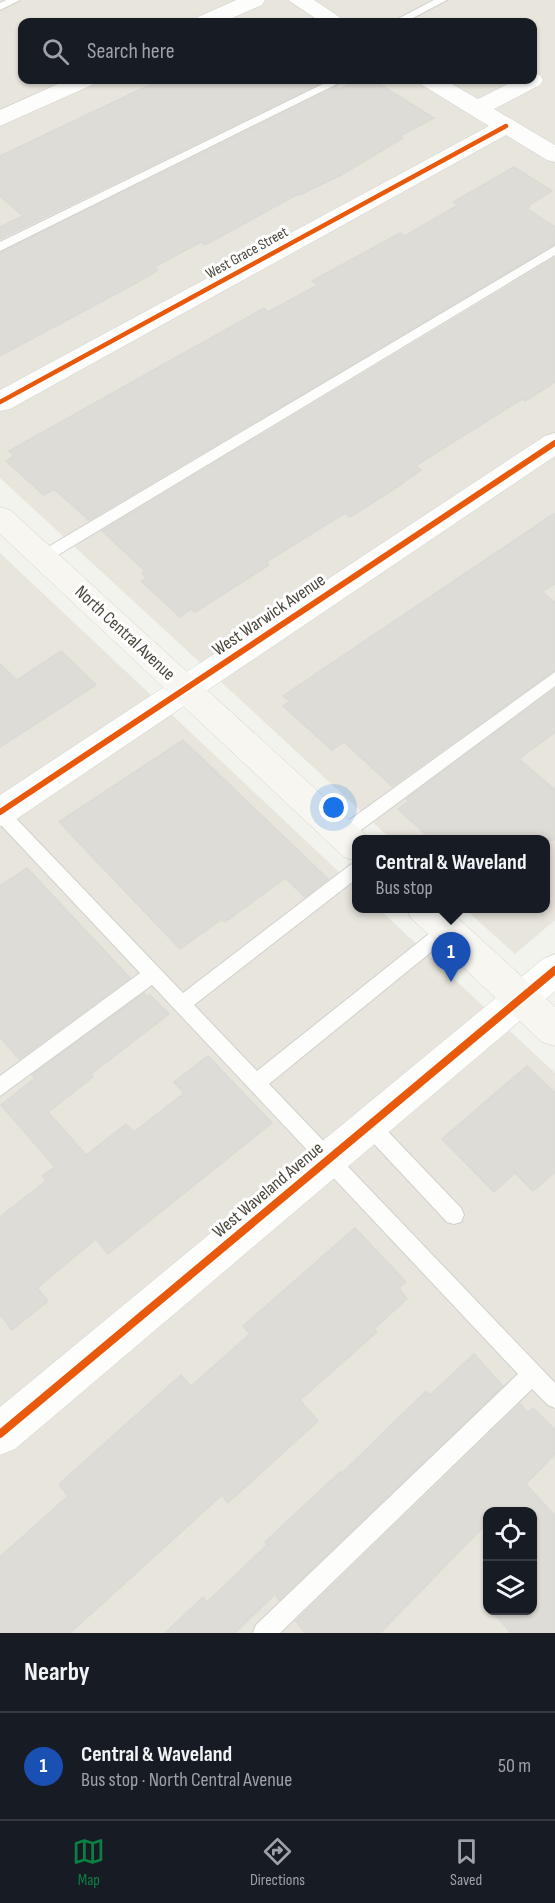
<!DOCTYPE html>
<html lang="en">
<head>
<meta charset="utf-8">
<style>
  :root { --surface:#171b24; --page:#242831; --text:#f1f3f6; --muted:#9ea1a6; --line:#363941; --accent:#0b8043 }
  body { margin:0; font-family:"Sofia Sans Condensed",sans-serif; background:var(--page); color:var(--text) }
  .controls { position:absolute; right:18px; bottom:18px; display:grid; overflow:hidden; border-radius:12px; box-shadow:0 2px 4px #0004 }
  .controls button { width:54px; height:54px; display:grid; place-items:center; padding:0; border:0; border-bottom:2px solid var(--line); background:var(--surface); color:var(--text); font:30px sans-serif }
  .you { position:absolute; left:334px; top:808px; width:21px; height:21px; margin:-15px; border:4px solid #fff; border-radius:50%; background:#1a73e8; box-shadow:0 0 0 9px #1a73e833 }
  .badge { display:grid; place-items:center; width:39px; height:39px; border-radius:50%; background:var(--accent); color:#fff; font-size:20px; font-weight:700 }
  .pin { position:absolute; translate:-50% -50px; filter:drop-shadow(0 2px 3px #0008) }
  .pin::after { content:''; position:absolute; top:32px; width:21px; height:18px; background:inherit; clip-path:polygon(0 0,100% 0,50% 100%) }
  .popup { position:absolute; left:352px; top:835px; width:198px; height:78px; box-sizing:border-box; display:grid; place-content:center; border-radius:12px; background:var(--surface); filter:drop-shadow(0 2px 4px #0005); font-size:20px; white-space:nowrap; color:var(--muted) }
  .popup b { font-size:22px; color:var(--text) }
  .popup::after { content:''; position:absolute; left:50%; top:100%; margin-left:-12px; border:12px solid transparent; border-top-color:var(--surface) }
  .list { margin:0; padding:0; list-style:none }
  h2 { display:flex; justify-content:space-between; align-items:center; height:78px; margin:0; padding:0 24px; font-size:26px }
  h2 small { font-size:20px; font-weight:400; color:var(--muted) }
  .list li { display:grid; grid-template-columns:39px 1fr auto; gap:18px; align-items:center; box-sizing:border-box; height:108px; padding:0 24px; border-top:2px solid var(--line) }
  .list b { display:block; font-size:22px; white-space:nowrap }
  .list p { margin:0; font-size:20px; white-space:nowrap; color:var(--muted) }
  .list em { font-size:20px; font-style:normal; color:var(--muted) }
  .icon { flex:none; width:33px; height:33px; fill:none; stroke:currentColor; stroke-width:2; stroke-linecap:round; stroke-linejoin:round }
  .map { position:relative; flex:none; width:555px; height:1633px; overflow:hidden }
  .search { position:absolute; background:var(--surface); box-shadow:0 2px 4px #0004; left:18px; right:18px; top:18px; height:66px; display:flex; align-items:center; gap:15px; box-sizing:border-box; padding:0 21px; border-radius:12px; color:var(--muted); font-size:22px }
  .sheet { height:186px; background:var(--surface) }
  nav { display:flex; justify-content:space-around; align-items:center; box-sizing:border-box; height:84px; border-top:2px solid var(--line); background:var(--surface); font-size:16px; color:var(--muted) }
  nav a { display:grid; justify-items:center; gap:3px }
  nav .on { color:var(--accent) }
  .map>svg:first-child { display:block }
  .residential { fill:#e7e5dc; fill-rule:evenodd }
  .building { fill:#dddcd6; stroke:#dbdad4; stroke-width:1.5 }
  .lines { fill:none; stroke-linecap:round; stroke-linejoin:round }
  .lane-casing { stroke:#d1d0cc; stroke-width:2 }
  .street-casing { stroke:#d1d0cc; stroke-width:1 }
  .secondary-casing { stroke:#d2d0c5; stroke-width:1 }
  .lane { fill:#fdfdfc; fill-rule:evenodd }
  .street { fill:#fdfdfc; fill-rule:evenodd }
  .secondary { fill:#f7f6f1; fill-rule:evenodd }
  .cycleway-far2-casing { stroke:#fff; stroke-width:8 }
  .cycleway-far1-casing { stroke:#fff; stroke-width:10 }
  .cycleway-casing { stroke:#fff; stroke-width:11 }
  .cycleway-far2 { stroke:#e8590c; stroke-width:4.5 }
  .cycleway-far1 { stroke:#e8590c; stroke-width:6 }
  .cycleway { stroke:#e8590c; stroke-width:8 }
  .labels { text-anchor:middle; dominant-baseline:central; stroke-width:6; stroke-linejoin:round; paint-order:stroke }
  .far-street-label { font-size:15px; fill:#49453a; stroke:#fff }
  .street-label { font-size:18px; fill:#49453a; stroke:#fff }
</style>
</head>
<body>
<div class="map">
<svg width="555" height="1633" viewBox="0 0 555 1633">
  <rect width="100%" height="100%" fill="#f3f3ee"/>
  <g class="residential">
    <path d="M 0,0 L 555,0 L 555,920 L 515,954 L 465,909 L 546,908 L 546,840 L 391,839 L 0,478 ZM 22,22 L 532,22 L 532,80 L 22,80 Z"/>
    <path d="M 0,553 L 356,888 L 356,908 L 379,909 L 555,1073 L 555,1633 L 0,1633 ZM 488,1512 L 532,1512 L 532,1610 L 488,1610 Z"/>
  </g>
  <g class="building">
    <polygon points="160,80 326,80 0,239 0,227 23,216 0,196 0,156"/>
    <polygon points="358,80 373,80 434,118 400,136 403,138 343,174 300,195 298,194 205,245 201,242 154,267 158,270 138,282 0,356 0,253 336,87 340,89"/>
    <polygon points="514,167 552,191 527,206 529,207 527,209 555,227 555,244 89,520 54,489 44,495 6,461 14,456 9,451 264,308 268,312 318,285 312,281 400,233 405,236 458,205 453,202"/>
    <polygon points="555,258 555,382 525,401 522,399 415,466 421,470 396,488 350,517 345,513 266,562 269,565 195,612 191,609 180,617 141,581 147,578 142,573 145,571 102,531"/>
    <polygon points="555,513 555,583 542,592 555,602 555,670 392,786 344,742 332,750 283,706 290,701 283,696"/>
    <polygon points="61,651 96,685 0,747 0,664 17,680"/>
    <polygon points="555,689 555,732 519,759 555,790 555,840 432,840 398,809 409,801 406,799"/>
    <polygon points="183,740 328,879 305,897 285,878 225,922 222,919 180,949 59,822"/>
    <polygon points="27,868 130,978 19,1059 0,1037 0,886"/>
    <polygon points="144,993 147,997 150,995 169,1014 91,1074 93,1077 48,1112 86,1155 126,1124 134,1132 184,1093 174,1082 208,1056 272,1123 108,1254 96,1239 37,1288 48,1301 12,1330 0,1314 0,1217 46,1181 42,1176 55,1167 1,1105 35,1078 32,1075"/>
    <polygon points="527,1066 555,1093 555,1172 533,1191 515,1173 494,1192 442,1139"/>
    <polygon points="355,1228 406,1282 399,1288 407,1299 374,1329 377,1332 300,1400 318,1421 228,1503 222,1495 70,1633 0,1633 0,1557 68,1496 59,1484 181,1375 191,1386 250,1334 243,1326"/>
    <polygon points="474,1354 503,1386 279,1600 275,1594 235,1633 165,1633 203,1597 207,1602 267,1545 265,1542 340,1472 341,1474 426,1391 430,1395"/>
    <polygon points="520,1404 528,1413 533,1408 555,1430 555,1454 526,1484 555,1516 555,1633 511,1633 492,1611 532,1611 532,1512 488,1512 488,1522 380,1633 305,1633 296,1621"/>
  </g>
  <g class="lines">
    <defs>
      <g id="lane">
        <polygon points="6,0 20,0 0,10 0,3"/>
        <polygon points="434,0 447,0 405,22 392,22"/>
        <polygon points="331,80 345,80 0,251 0,242"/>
        <polygon points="555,246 555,255 48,561 38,561 36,557 38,553"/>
        <polygon points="555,672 555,686 349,839 337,839 335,834 337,829"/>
        <polygon points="0,806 6,808 183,993 350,865 356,863 356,879 194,1005 257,1071 440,925 446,922 452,925 455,930 452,935 269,1084 555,1383 555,1408 548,1405 532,1389 280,1633 253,1633 256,1625 518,1374 152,985 0,1096 0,1076 140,973 0,824"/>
        <polygon points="369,1116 376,1119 461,1208 464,1215 461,1222 454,1224 447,1222 362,1131 360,1125 362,1119"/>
      </g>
      <g id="street">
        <polygon points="236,0 265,0 262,5 223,22 195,22 198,17"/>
        <polygon points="288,0 314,0 347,22 321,22"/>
        <polygon points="532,73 540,75 543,80 540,85 494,109 555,145 555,162 547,160 506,135 10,409 0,411 0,390 489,126 422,85 419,80 445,80 478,99 516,80 532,80"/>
        <polygon points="67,80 95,80 92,85 0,126 0,110"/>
        <polygon points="555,433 555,456 12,822 0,826 0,795 545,436"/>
        <polygon points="555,954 555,991 15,1449 0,1455 0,1407 543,959"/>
      </g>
      <g id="secondary">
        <polygon points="0,507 10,510 368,837 369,840 356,840 356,861 344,857 0,534"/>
        <polygon points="406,908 447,908 555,1007 555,1046 542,1042 411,918"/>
      </g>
    </defs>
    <use href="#lane" class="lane-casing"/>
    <use href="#street" class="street-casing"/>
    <use href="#secondary" class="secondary-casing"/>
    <use href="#lane" class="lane"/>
    <use href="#street" class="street"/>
    <use href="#secondary" class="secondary"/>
    <defs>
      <polyline id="cycleway-far2" points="0,402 506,126"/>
      <polyline id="cycleway-far1" points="0,812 555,443"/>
      <polyline id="cycleway" points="0,1434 555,970"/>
    </defs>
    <use href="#cycleway-far2" class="cycleway-far2-casing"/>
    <use href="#cycleway-far1" class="cycleway-far1-casing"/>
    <use href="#cycleway" class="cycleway-casing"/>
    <use href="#cycleway-far2" class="cycleway-far2"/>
    <use href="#cycleway-far1" class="cycleway-far1"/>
    <use href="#cycleway" class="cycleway"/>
  </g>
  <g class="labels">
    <g class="far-street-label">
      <text transform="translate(247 253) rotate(-29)">West Grace Street</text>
    </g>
    <g class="street-label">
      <text transform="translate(269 615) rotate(-34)">West Warwick Avenue</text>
      <text transform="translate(125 633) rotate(43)">North Central Avenue</text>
      <text transform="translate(268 1190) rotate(-40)">West Waveland Avenue</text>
    </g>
  </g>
</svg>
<div class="controls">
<button><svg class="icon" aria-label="locate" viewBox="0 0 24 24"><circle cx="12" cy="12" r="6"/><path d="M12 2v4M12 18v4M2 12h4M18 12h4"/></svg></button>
<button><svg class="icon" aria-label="layers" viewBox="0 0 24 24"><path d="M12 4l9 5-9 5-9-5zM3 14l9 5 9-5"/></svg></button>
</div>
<div class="you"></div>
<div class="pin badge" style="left:451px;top:982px;background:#1a4fb4">1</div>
<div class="popup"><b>Central &amp; Waveland</b>Bus stop</div>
<div class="search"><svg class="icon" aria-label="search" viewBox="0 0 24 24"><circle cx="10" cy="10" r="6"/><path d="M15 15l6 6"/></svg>Search here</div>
</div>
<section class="sheet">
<h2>Nearby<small></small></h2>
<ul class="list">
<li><span class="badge" style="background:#1a4fb4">1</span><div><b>Central &amp; Waveland</b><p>Bus stop · North Central Avenue</p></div><em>50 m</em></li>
</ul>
</section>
<nav>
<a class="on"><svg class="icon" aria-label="map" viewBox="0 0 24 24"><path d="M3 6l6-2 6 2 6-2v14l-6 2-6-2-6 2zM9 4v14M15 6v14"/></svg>Map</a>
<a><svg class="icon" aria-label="directions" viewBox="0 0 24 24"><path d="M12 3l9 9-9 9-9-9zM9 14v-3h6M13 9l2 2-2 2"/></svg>Directions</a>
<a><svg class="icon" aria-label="saved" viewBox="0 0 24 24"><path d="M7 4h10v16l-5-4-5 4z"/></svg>Saved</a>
</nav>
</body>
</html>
